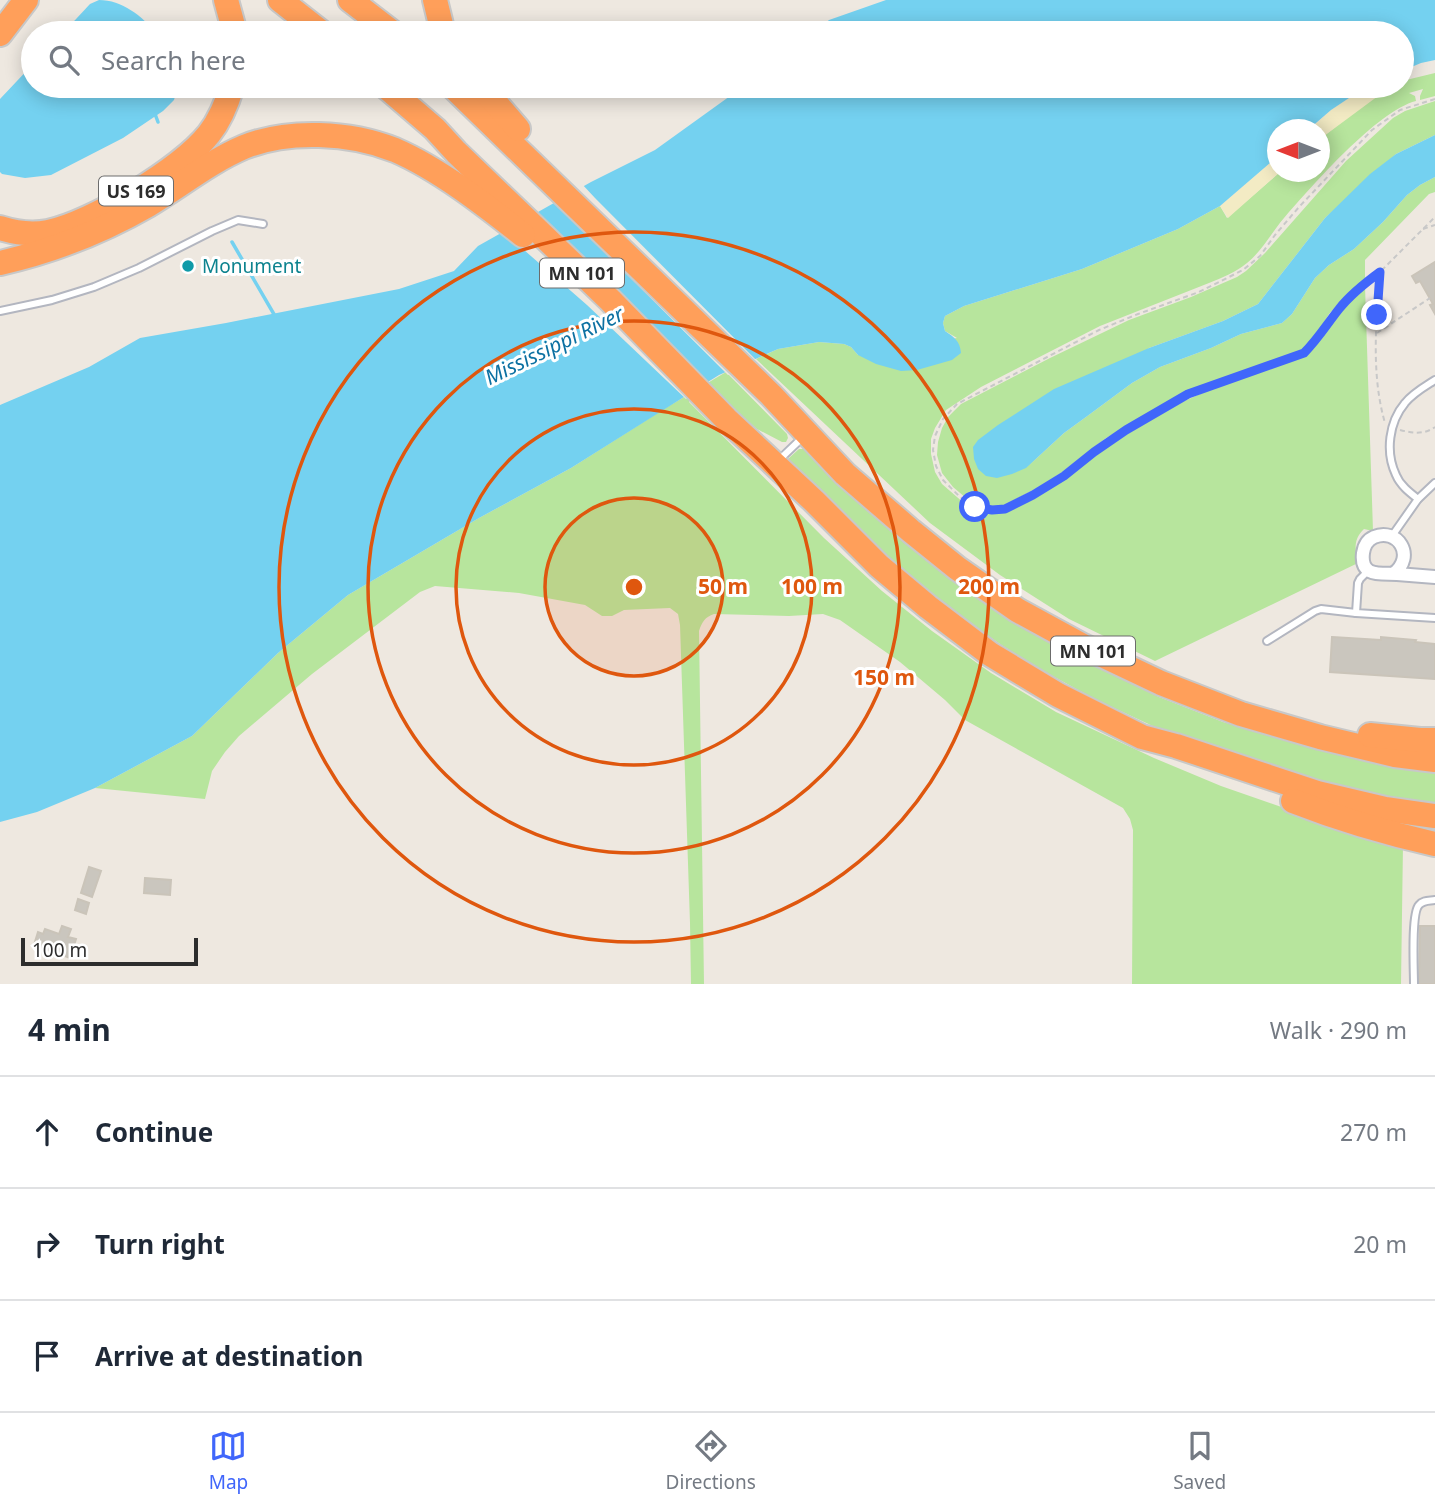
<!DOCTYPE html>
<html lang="en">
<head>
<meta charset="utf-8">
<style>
  :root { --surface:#fff; --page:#f6f6f7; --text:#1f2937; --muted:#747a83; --line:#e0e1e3; --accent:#4066fb }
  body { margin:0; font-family:"Noto Sans",sans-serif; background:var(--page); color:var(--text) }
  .compass { position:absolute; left:1267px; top:119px; width:63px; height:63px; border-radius:50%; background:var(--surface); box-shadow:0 4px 18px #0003; rotate:270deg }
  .scale { position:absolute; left:21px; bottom:18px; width:177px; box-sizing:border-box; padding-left:7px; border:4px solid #2d2d2d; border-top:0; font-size:19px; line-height:24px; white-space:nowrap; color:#2d2d2d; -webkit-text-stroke:5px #fff; paint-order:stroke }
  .stop { position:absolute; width:21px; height:21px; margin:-16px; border:5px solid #4066fb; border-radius:50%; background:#fff }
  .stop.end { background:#4066fb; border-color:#fff; box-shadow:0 2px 7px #0008 }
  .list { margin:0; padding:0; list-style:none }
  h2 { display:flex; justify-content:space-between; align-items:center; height:91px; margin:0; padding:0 28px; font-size:30px }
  h2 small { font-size:23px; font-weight:400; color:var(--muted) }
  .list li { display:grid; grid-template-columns:46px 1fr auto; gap:21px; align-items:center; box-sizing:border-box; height:112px; padding:0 28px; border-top:2px solid var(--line) }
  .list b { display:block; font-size:26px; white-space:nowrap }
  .list em { font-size:23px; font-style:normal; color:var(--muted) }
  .icon { flex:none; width:38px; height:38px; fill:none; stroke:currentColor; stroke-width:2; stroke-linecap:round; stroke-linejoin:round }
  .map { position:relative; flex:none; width:1435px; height:984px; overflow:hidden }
  .search { position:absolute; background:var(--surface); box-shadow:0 4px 18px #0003; left:21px; right:21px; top:21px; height:77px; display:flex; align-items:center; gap:18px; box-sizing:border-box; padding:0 24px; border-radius:38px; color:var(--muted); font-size:26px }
  .sheet { height:427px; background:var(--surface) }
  nav { display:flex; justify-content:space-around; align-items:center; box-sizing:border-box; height:98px; border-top:2px solid var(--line); background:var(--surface); font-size:19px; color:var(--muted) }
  nav a { display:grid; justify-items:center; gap:4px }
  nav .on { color:var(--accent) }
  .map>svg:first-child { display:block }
  .green { fill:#b7e59d }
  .sand { fill:#f3ebc4 }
  .water { fill:#74d1f0 }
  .pier { fill:#eee8e0 }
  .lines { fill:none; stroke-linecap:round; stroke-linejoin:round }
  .stream { stroke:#74d1f0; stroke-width:3.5 }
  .building { fill:#cac6be; stroke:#cac4b9; stroke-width:2 }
  .lane-casing { stroke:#b3b6c0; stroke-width:10 }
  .street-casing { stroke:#b3b6c0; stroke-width:16 }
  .highway-casing { stroke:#c8c8c8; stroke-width:28 }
  .path { stroke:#c8c8c8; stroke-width:2; stroke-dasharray:5 3.5; stroke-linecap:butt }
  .lane { stroke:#fff; stroke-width:6 }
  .street { stroke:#fff; stroke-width:12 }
  .highway { stroke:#ff9f5a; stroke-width:24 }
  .route { stroke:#4066fb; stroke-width:9 }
  .ring { fill:none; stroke:#df570e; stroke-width:3.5 }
  .culture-dot { fill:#0f9aa8; stroke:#fff; stroke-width:2.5 }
  .labels { text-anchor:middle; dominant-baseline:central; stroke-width:6; stroke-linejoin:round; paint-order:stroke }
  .shield { fill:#fff; stroke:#6c6c6c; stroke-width:2 }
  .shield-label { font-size:18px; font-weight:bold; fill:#2d2d2d }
  .culture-label { font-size:19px; fill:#0d838f; stroke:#fff; text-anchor:start }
  .water-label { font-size:21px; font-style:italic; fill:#0d71a2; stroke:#fff }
  .centre { fill:#df570e; stroke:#fff; stroke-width:3.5 }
  .ring-label { font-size:21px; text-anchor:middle; font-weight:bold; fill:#df570e; stroke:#fff; stroke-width:6; stroke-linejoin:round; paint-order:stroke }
</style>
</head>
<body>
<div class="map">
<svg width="1435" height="984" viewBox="0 0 1435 984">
  <rect width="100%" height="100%" fill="#eee8e0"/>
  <g class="green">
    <path d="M 1435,73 L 1435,96 L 1420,100 L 1420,96 L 1423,89 L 1409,93 L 1415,96 L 1416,101 C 1377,111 1312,186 1284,218 C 1272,232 1262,251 1247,263 C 1236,272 1222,278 1209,283 L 1100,326 L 981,387 L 946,410 L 935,428 L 931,439 L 931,454 L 935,472 L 942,484 L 965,504 L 974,509 L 986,513 L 1004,512 L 1037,495 L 1063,479 L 1100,450 L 1182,402 L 1216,387 L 1299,358 L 1309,351 L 1349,300 L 1365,286 L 1373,531 L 1364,529 C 1353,539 1355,550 1358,563 L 1155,661 L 1069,619 L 1000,575 L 930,523 L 756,359 L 778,349 L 819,342 L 844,344 L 851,347 L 858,355 L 957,338 L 945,331 L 943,323 L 945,316 L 964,306 L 1082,269 L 1178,229 L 1220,206 L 1227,218 L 1280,172 L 1320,172 L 1320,139 C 1336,127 1383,86 1402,86 L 1402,81 Z"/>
    <polygon points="1435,101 1435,135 1396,154 1325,218 1258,304 1223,321 1149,348 1026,468 1064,433 1086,417 1132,383 1160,367 1211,348 1241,334 1282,323 1292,314 1315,278 1329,265 1354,249 1383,222 1407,195 1420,185 1435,177 1435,192 1429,194 1365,260 1365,279 1346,295 1329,314 1314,339 1302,351 1195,388 1106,438 1061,473 1037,488 1003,506 991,508 966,498 953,487 942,473 937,455 938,442 942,428 948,417 961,404 1050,358 1129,320 1191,297 1237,277 1246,271 1265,253 1346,161 1393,118 1405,111"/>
    <path d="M 726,372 L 787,434 L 788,438 L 786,442 L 782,442 L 757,429 L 743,417 L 712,387 L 690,398 L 689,402 L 824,538 L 882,591 L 932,631 L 991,673 L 1056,712 L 1154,758 L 1221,786 L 1327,823 L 1403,844 L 1401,984 L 1132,984 L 1133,830 L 1130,819 L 1123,808 L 965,720 L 945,700 L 900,662 L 840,620 L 823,614 L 789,616 L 714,614 C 705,617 702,622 699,631 L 704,984 L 691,984 L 690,923 L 680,625 L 678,614 L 670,608 L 624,610 L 612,616 L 602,616 L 585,605 L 519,593 L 435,586 L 420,592 L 312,674 L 239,736 L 225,752 L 212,771 L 205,799 L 95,788 L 192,736 L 278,653 L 348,595 L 479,518 L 571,468 L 664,409 Z"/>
    <polygon points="799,449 805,449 896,532 1009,615 1085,661 1159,697 1223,722 1297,744 1370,762 1435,772 1435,806 1346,790 1172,735 1095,699 1036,667 1003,646 928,594 878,550 789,463 789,458"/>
  </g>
  <g class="sand">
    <polygon points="1367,86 1394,86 1374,99 1320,139 1320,130 1309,130 1331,110"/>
    <polygon points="1277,157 1278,172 1280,172 1228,218 1220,206"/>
  </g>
  <g class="water">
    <path d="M 99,0 C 122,0 142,16 156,33 L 63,33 L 90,4 Z"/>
    <polygon points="886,0 1435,0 1435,60 1421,63 1402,71 1402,33 813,33 829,20"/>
    <polygon points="33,64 33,86 178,86 174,100 163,111 123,138 51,175 25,178 2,174 0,172 0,99"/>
    <path d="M 744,86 L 1367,86 L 1331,110 L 1309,129 L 1278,130 L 1277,157 L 1220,206 L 1178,229 L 1082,269 L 964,306 L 945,316 L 943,323 L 945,331 C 954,337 960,341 961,353 L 952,360 L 917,370 L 901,371 L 876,364 L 858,355 L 851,347 L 844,344 L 819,342 L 778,349 L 719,375 L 571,468 L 479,518 L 348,595 L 278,653 L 192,736 L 95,788 L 37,812 L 0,822 L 0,405 L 89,367 L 140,338 L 226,323 L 399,289 L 454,271 L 478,246 L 591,182 L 655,150 Z"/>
    <polygon points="1435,135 1435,177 1420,185 1407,195 1383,222 1354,249 1329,265 1315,278 1292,314 1282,323 1241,334 1211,348 1160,367 1132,383 1086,417 1064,433 1026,468 1012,474 997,478 986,476 978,469 974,459 973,447 978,440 998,425 1054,389 1149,348 1223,321 1258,304 1325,218 1370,174 1396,154"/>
  </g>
  <g class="pier">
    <polygon points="581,183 595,198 758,362 728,375 552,200"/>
    <polygon points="534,210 710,385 686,399 587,305 500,229"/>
  </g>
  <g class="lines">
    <g class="stream">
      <polyline points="155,114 158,122"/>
      <polyline points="232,242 275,316"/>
    </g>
  </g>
  <g class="building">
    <polygon points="1435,262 1435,314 1430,305 1433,304 1420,281 1416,283 1412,276"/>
    <polygon points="1332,637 1381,640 1381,637 1416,640 1415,642 1435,644 1435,679 1330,672"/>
    <polygon points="89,867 101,871 92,897 81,893"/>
    <polygon points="145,878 171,880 170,895 144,893"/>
    <polygon points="78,899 89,903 86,914 75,910"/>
    <polygon points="62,926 71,929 68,937 76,939 70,958 34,945 38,932 43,934 45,929 59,934"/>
    <polygon points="1420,926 1435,926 1435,984 1419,984"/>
  </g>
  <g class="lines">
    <defs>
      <g id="lane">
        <polyline points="0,311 52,300 94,287 139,268 212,231 238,220 263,224"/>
        <polyline points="778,461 803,437"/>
        <path d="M 1418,499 C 1409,492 1400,485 1396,475 C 1385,452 1389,422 1405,403 C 1413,393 1424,387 1435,380"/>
        <polyline points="1392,536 1418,499 1435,483"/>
        <polyline points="1368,571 1360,579 1358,583 1356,613 1435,618"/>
        <polyline points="1267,641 1315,611 1321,609 1356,613"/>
        <path d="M 1414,984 C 1414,970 1411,913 1419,905 C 1423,900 1429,901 1435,900"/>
      </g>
      <path id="street" d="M 1393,574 C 1417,556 1397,527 1374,537 C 1367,540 1364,546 1363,553 C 1360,578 1381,573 1397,574 C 1410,575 1422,576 1435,577"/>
      <g id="highway">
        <polyline points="226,0 235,33"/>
        <polyline points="280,0 322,33"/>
        <polyline points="350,0 393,33"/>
        <polyline points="435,0 443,33"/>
        <polyline points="0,34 26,0"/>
        <polyline points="385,86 435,129 456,152 610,300 726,419 814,501 879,566 928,607 990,654 1058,695 1142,737 1176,746 1317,793 1385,809 1435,816"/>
        <polyline points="452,86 771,395 845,474 911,531 957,568 1017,610 1083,646 1161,683 1241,714 1320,737 1395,755 1435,760"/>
        <polyline points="481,86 518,129"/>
        <path d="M 0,228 C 16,233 32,235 48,232 C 92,223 181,169 209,134 C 220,120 227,103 232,86"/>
        <path d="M 0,263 C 53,251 101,232 148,205 C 180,186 209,162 244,147 C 288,129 350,132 395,150 C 439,169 485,205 523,235"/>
        <polyline points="1370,735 1420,740 1435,740"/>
        <path d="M 1293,801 C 1339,819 1386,833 1435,844"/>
      </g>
    </defs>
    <use href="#lane" class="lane-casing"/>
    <use href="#street" class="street-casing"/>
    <use href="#highway" class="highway-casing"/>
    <g class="path">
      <polyline points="1435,99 1400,110 1372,130 1299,207 1275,235 1260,256 1243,270 1199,292 1138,314 1099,330 957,404 943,419 935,436 933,450 936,466 943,480 960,497 975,507 992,510 1005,509 1064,476 1094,451 1126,430 1188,394 1305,353 1317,340 1340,307 1362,285 1380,272 1435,217"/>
      <polyline points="1423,229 1435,225"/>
      <path d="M 1380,272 C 1376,321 1371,375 1385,423"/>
      <polyline points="1377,333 1430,298"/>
      <path d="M 1400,430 C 1412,433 1424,435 1435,427"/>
    </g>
    <use href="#lane" class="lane"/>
    <use href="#street" class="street"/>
    <use href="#highway" class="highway"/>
  </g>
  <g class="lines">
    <path class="route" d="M 975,507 L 992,510 L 1005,509 L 1033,495 L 1064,476 L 1094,452 L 1126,430 L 1188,394 L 1304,353 C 1318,339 1327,324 1339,309 C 1350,295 1365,283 1380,272 L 1377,315"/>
  </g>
  <circle cx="634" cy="587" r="89" fill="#df570e" fill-opacity=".12"/>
  <g class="ring">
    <circle cx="634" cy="587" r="89"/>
    <circle cx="634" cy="587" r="178"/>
    <circle cx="634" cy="587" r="266"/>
    <circle cx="634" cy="587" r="355"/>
  </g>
  <circle class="culture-dot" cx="188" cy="266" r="7"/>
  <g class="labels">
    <g class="shield">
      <rect x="99" y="176.5" width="74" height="29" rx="5"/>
      <rect x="540" y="258.5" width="84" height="29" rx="5"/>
      <rect x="1051" y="636.5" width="84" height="29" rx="5"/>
    </g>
    <g class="shield-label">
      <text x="136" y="191">US 169</text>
      <text x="582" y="273">MN 101</text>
      <text x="1093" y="651">MN 101</text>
    </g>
    <g class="culture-label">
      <text x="202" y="266">Monument</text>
    </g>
    <g class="water-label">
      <text transform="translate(554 345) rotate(-26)">Mississippi River</text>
    </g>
  </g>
  <circle cx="634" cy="587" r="10" class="centre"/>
  <g class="ring-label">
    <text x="723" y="594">50 m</text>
    <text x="812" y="594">100 m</text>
    <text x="989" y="594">200 m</text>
    <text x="884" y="685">150 m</text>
  </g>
</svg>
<svg class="compass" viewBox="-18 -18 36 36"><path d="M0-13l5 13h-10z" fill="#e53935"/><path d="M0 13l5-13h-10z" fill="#747a83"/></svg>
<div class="scale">100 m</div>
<div class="stop" style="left:975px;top:507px"></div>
<div class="stop end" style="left:1377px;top:315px"></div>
<div class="search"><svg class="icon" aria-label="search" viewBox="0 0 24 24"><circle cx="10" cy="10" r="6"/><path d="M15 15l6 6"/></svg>Search here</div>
</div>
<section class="sheet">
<h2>4 min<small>Walk · 290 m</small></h2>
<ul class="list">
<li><svg class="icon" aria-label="ahead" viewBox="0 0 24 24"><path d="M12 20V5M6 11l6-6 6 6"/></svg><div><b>Continue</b></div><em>270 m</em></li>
<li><svg class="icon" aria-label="right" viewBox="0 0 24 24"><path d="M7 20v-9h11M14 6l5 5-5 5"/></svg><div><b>Turn right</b></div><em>20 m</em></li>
<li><svg class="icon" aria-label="arrive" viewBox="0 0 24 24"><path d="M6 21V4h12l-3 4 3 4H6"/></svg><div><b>Arrive at destination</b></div></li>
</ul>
</section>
<nav>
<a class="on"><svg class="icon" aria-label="map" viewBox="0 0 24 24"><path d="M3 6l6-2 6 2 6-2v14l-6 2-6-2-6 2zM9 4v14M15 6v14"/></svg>Map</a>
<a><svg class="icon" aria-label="directions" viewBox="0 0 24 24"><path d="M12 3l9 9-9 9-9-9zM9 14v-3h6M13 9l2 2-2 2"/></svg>Directions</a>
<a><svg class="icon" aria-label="saved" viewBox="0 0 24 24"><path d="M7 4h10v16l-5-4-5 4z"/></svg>Saved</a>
</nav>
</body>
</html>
